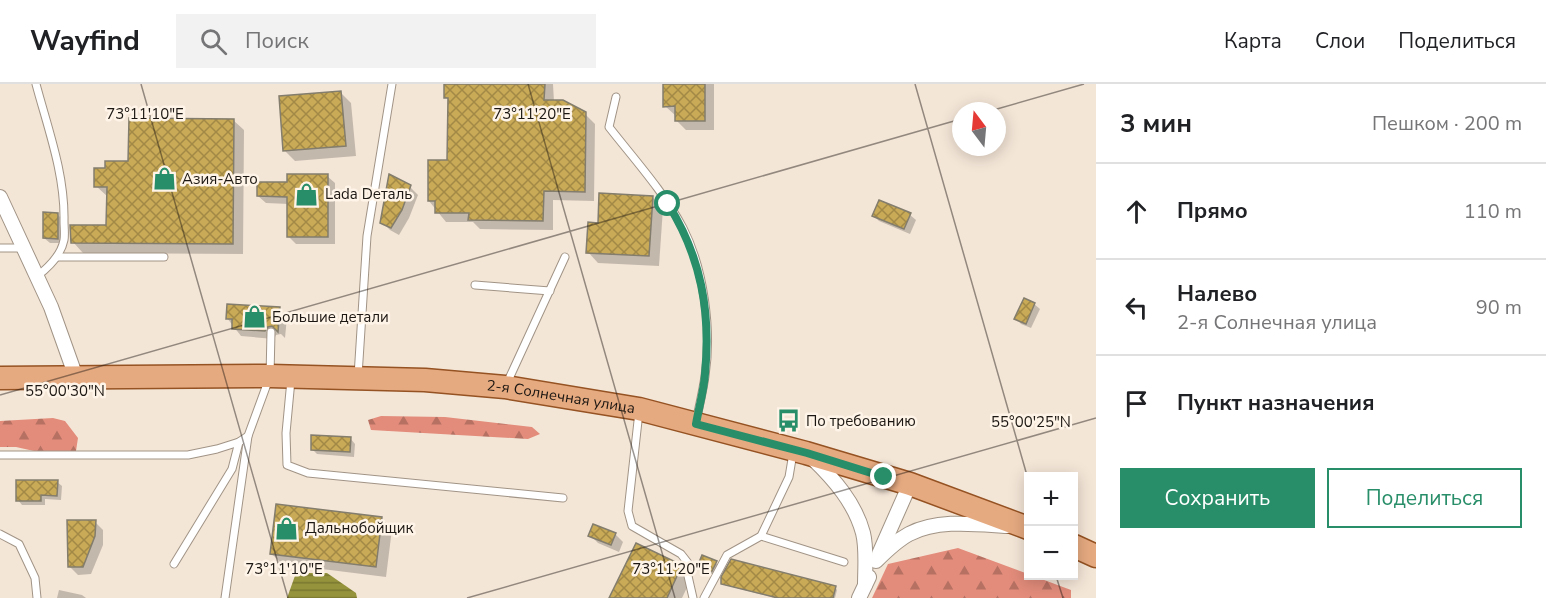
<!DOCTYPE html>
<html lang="ru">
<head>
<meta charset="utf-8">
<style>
  :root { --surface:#fff; --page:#f2f2f2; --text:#202124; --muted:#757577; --line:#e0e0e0; --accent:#288e69 }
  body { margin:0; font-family:"Nunito Sans",sans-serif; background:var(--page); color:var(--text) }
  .controls { position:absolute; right:18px; bottom:18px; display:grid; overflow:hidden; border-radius:0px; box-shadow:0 3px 15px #0003 }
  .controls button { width:54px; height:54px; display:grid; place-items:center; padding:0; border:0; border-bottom:2px solid var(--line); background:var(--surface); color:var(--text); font:30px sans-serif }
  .compass { position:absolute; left:952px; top:18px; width:54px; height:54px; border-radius:50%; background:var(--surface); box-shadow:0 3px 15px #0003; rotate:344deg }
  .stop { position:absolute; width:18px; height:18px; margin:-14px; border:4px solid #288e69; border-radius:50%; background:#fff }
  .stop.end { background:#288e69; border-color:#fff; box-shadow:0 2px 6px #0008 }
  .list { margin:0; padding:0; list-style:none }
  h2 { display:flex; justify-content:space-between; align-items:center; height:78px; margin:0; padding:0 24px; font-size:26px }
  h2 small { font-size:20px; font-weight:400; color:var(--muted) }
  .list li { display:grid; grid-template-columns:39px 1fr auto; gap:18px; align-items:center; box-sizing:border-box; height:96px; padding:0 24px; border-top:2px solid var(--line) }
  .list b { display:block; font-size:22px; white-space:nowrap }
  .list p { margin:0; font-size:20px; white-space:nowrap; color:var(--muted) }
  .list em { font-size:20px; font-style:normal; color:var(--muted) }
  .actions { display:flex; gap:12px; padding:18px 24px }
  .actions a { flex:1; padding:14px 0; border:2px solid var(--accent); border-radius:0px; text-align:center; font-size:21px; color:var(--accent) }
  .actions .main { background:var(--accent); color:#fff }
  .icon { flex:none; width:33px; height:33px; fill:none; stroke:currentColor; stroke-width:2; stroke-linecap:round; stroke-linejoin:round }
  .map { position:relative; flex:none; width:1096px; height:514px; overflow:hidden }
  header { display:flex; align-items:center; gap:36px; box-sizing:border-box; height:84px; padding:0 30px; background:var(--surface); border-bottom:2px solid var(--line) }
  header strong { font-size:28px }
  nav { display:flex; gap:33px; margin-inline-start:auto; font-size:21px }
  .search { width:420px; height:54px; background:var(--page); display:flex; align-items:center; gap:15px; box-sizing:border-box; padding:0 21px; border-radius:0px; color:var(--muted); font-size:22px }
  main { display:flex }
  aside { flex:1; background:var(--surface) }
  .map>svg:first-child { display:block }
  .forest { fill:url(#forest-firs) }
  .water { fill:url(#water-rules) }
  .shadow { fill:#0003 }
  .building { fill:url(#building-cross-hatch); stroke:#837d6d; stroke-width:1.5 }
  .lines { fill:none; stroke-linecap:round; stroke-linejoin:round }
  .service-casing { stroke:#a19486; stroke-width:9 }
  .minor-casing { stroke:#a19486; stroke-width:16 }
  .primary-casing { stroke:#955222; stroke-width:25 }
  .service { stroke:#fff; stroke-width:7 }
  .minor { stroke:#fff; stroke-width:14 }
  .primary { stroke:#e6aa80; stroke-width:22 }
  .route { stroke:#288e69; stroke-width:8 }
  .ticks { fill:none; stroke:#1c1712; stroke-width:1.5; stroke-opacity:0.45 }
  .labels { text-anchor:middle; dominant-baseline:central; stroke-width:5; stroke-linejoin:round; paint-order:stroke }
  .poi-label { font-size:15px; fill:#1c1712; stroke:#fff4e8; text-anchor:start }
  .street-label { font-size:15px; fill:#1c1712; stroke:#fff4e8 }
  .ticks-label { font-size:15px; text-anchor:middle; fill:#1c1712; stroke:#fff4e8; stroke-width:5; stroke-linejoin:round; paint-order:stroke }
</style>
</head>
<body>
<header>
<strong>Wayfind</strong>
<div class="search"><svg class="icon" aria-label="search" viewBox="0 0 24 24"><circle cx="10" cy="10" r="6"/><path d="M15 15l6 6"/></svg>Поиск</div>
<nav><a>Карта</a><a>Слои</a><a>Поделиться</a></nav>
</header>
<main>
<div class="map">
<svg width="1096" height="514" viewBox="0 0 1096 514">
  <defs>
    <pattern id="forest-firs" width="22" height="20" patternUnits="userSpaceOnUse" patternTransform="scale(1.5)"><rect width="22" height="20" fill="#e38c7b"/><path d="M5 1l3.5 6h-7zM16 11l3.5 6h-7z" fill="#b77163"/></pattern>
    <pattern id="water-rules" width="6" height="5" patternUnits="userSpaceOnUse" patternTransform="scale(1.5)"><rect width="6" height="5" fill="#95933b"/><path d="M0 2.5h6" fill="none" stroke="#797730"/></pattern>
    <pattern id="building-cross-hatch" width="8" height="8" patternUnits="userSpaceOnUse" patternTransform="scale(1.5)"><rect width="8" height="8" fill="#c9aa56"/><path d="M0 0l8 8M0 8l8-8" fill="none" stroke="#a28946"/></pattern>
  </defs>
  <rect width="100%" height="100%" fill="#f4e6d7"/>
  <g class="forest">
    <polygon points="381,332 445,333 532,343 540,350 528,355 371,346 368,336"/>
    <polygon points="53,334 65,337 78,354 76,367 72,369 43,369 16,363 0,363 0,337"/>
    <polygon points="958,464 1071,506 1071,514 872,514 888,480"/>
  </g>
  <polygon class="water" points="296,489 327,489 356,509 357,514 287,514"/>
  <g class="shadow">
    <polygon points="446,0 553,0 554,18 585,30 595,40 594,117 553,116 553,146 480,145 473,138 446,138 429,117 448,77 449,17 446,13"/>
    <polygon points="664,0 714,0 714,46 686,46 676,36 676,32 665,22"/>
    <polygon points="341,9 351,19 356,72 295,77 284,66"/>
    <polygon points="233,36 244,46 243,170 83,169 73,158 108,143 108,113 96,102 107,86"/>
    <polygon points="327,92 335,99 335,160 296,160 288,152 289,120 266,119 258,112 289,99"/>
    <polygon points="410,103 418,111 409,134 399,151 390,146 382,138"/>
    <polygon points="652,113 663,124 659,182 598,179 588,168 599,140"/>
    <polygon points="880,118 910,131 916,136 910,150 879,137 874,132"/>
    <polygon points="57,130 62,135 63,159 50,159 44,154"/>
    <polygon points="1034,220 1040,225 1031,244 1021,240 1016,234"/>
    <polygon points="279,225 287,233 285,254 281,250 276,251 274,255 241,252 227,234"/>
    <polygon points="350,354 355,360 354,373 317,370 312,365"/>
    <polygon points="57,398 62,402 61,416 45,415 45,421 22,421 18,416"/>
    <polygon points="381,434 392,445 386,493 282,480 272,470"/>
    <polygon points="95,438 103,446 103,461 91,490 78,491 70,483"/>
    <polygon points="615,450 623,458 619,468 598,459 590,451"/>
    <polygon points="636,461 681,483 692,493 682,514 611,514"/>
    <polygon points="703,473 719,481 713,490 701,485"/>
    <polygon points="723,499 835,503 837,506 835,514 775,514 725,501"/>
    <polygon points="59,506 82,511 86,514 57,514"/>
  </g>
  <g class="building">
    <polygon points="444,0 545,0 544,16 563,16 586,28 585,108 544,107 543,137 468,136 469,129 435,129 435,117 428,117 428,76 447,76 448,14 444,14"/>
    <polygon points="663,0 705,0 705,37 675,37 675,22 663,23"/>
    <polygon points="341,7 346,62 283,67 279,12"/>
    <polygon points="129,34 234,35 233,160 71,159 70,141 106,141 107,103 94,103 94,84 105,84 105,77 128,77"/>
    <polygon points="287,90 328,90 328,153 287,153 287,113 257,112 257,98 287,98"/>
    <polygon points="389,90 411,101 402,126 391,144 380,139"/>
    <polygon points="599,109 653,112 649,172 586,169 588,138 598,139"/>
    <polygon points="879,116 911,129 904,145 872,132"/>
    <polygon points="43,128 58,129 58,155 43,154"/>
    <polygon points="1024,214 1035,219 1026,240 1014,235"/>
    <polygon points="227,220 280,223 278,248 272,242 268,243 265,247 232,245 232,235 226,235"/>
    <polygon points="311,351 351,353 350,368 311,366"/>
    <polygon points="16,396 58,396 57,412 41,411 41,417 16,417"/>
    <polygon points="276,420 382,433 376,483 270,470"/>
    <polygon points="67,436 96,436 95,452 83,483 68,483"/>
    <polygon points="593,440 616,449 611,461 588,452"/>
    <polygon points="636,459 682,481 667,514 609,514"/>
    <polygon points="702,471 717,477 711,489 697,483"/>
    <polygon points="731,475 836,502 833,514 778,514 721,500 721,493"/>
  </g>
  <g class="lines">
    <defs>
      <g id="service">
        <path d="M 36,0 C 48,45 65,90 64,137 C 64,143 65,150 64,156 C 61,172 48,184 36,193"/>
        <path d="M 616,13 L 609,43 C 634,75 664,108 683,144 C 704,185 712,246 705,292 C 703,307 699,323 696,338"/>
        <polyline points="0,164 23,164"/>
        <polyline points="57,173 164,173"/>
        <polyline points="475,201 550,207"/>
        <polyline points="358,292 367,152 392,0"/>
        <polyline points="291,296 286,349 287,381 308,389 563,414"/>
        <polyline points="507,299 565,173"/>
        <polyline points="639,328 628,427 632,442 681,470 688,479 688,492 693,514"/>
        <polyline points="0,371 188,371 217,365 239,358 248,352 270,292 271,248"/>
        <polyline points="0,450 19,460 35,494 37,514"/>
        <polyline points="761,452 844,478"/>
        <polyline points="174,480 232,385 239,358"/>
        <polyline points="225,514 248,352"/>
        <polyline points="704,514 727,471 761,452 789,393 793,369"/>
      </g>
      <g id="minor">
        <polyline points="0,113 51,223 76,293"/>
        <path d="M 812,374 C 834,395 855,419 863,449 C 867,465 865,484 865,501"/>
        <polyline points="879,470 910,400"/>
        <path d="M 876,477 C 886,467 896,457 909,450 C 938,435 975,440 1007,442"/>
        <polyline points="859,514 869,493"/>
      </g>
      <g id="primary">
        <path id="s1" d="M 0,294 L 270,292 L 425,296 L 505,303 L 639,325 L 806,369 L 910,400 L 1028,444"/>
        <polyline points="1074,462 1096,472"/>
      </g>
    </defs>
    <use href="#service" class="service-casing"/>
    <use href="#minor" class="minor-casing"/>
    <use href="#primary" class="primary-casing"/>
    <use href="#service" class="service"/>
    <use href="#minor" class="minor"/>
    <use href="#primary" class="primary"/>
  </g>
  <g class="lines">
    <path class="route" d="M 668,120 C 701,173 711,227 705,290 C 704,306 699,323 696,340 L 807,369 L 884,393"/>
  </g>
  <path class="ticks" d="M 141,0 L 288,514M 528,0 L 675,514M 915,0 L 1028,395M 990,27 L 1084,0M 0,311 L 961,35M 1056,492 L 1063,514M 467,514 L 1096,334"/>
  <defs>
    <symbol id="shop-bare" viewBox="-9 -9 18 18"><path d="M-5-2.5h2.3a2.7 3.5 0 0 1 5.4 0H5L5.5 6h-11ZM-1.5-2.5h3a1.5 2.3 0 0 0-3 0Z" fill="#288e69" stroke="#fff4e8" stroke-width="2.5" paint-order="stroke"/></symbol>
    <symbol id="bus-bare" viewBox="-9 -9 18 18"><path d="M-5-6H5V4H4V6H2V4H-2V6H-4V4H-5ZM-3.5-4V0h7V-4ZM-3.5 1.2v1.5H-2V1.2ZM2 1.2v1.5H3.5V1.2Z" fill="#288e69" stroke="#fff4e8" stroke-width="2.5" paint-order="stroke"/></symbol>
  </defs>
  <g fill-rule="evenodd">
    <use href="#shop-bare" x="148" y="78" width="33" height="33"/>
    <use href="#shop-bare" x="290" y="94" width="33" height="33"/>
    <use href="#shop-bare" x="238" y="216" width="33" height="33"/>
    <use href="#bus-bare" x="772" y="320" width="33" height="33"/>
    <use href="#shop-bare" x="270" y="428" width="33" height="33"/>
  </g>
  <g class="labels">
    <g class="poi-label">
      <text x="182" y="95">Азия-Авто</text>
      <text x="325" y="110">Lada Dеталь</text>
      <text x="272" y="233">Большие детали</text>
      <text x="806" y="337">По требованию</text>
      <text x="305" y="444">Дальнобойщик</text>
    </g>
    <g class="street-label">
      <text stroke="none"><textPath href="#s1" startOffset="562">2-я Солнечная улица</textPath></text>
    </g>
  </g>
  <g class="ticks-label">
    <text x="145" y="35">73°11'10"E</text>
    <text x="532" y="35">73°11'20"E</text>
    <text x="65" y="312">55°00'30"N</text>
    <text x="1031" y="343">55°00'25"N</text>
    <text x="284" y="490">73°11'10"E</text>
    <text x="671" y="490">73°11'20"E</text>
  </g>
</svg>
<div class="controls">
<button>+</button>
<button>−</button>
</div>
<svg class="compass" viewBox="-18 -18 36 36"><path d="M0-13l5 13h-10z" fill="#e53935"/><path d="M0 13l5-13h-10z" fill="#757577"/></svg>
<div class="stop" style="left:668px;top:120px"></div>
<div class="stop end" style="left:884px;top:393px"></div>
</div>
<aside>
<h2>3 мин<small>Пешком · 200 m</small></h2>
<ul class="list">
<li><svg class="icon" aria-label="ahead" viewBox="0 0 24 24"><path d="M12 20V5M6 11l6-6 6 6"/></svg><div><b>Прямо</b></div><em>110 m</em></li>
<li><svg class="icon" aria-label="left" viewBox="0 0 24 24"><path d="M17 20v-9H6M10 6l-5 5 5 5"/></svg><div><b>Налево</b><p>2-я Солнечная улица</p></div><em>90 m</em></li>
<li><svg class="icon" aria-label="arrive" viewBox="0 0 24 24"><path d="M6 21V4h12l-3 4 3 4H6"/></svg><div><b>Пункт назначения</b></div></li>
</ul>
<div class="actions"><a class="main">Сохранить</a><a>Поделиться</a></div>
</aside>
</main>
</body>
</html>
